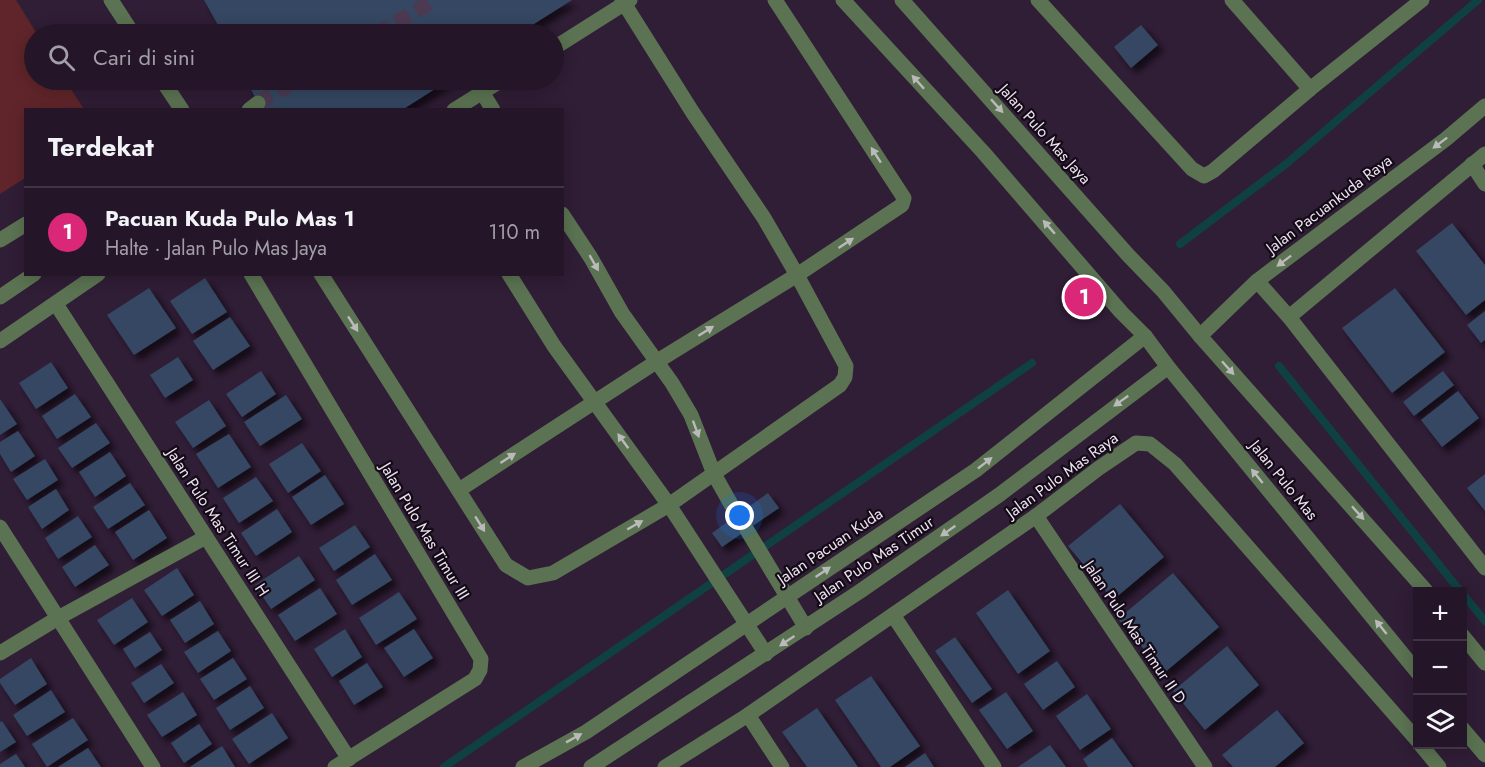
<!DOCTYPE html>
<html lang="id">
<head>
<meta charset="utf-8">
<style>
  :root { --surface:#241628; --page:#2c1f30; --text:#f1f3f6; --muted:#a39fa8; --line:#413545; --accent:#db2777 }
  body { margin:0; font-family:Jost,sans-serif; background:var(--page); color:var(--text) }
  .controls { position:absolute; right:18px; bottom:18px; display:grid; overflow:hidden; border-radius:0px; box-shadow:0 3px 15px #0003 }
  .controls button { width:54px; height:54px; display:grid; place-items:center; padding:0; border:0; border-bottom:2px solid var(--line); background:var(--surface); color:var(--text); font:30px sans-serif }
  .you { position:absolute; left:740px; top:516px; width:21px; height:21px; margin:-15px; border:4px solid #fff; border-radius:50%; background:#1a73e8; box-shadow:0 0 0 9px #1a73e833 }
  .badge { display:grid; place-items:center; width:39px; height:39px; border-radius:50%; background:var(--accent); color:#fff; font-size:20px; font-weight:700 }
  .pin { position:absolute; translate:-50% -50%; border:3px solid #fff; box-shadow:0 2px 6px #0006 }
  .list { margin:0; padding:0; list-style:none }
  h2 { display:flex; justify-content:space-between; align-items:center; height:78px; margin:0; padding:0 24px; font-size:26px }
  h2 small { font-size:20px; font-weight:400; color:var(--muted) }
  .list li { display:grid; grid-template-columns:39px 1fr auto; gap:18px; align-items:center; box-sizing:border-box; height:90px; padding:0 24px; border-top:2px solid var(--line) }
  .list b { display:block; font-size:22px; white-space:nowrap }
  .list p { margin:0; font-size:20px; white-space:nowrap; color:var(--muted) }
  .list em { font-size:20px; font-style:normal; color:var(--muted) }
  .icon { flex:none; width:33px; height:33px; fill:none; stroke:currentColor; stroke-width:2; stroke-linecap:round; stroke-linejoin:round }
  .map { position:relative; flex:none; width:1485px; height:767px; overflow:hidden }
  .search { position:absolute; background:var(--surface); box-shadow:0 3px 15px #0003; left:24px; top:24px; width:540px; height:66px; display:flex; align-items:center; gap:15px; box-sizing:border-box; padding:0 21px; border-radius:33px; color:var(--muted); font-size:22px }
  .panel { position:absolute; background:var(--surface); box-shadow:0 3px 15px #0003; left:24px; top:108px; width:540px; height:168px; border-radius:0px }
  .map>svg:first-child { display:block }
  .green { fill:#60252a }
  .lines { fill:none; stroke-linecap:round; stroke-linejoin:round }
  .stream { stroke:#104142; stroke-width:8 }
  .building { fill:#354762; filter:url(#shadow) }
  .minor-tunnel { stroke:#4c3a52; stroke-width:15; stroke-dasharray:15 8; stroke-linecap:butt }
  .minor { stroke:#5b7352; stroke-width:15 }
  .oneway { fill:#bbbaba }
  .labels { text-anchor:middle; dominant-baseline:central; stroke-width:4.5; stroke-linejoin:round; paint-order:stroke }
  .street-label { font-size:16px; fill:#eee1f2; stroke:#130b16 }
</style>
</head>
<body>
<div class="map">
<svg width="1485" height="767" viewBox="0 0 1485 767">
  <defs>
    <filter id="shadow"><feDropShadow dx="5.5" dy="5.5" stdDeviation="3" flood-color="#0009"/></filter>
  </defs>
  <rect width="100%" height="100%" fill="#301d36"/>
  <polygon class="green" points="0,0 16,0 37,34 34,34 34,80 65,80 84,109 26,110 25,178 0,194"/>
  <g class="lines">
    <g class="stream">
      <polyline points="1180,244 1286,164 1478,0"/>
      <polyline points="1279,366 1461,592"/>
      <polyline points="1462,593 1485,621"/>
      <polyline points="444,767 1032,363"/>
    </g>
  </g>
  <g class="building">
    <polygon points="204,0 572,0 518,34 223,34"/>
    <polygon points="1141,25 1158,45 1131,68 1114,47"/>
    <polygon points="246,80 449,80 402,110 262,110"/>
    <polygon points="1452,223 1485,265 1485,300 1466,315 1416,251"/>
    <polygon points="205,278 227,312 192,334 170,301"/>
    <polygon points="149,288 176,328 134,355 107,315"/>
    <polygon points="1395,288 1445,352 1392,393 1342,328"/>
    <polygon points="1485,311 1485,340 1481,343 1467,325"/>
    <polygon points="230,317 250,346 213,370 193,341"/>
    <polygon points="178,357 193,380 165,398 150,375"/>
    <polygon points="51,362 68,388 36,409 19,383"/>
    <polygon points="261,371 276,394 242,417 226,394"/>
    <polygon points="1443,371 1454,385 1414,416 1403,402"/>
    <polygon points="1458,391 1479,418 1442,447 1421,420"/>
    <polygon points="75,394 91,417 57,439 42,416"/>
    <polygon points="286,395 302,419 260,446 244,422"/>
    <polygon points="0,399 17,424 0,435"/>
    <polygon points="209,400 226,426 193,448 175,422"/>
    <polygon points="96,423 110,443 72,468 58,448"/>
    <polygon points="18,431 35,456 11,472 0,454 0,442"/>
    <polygon points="229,434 251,467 218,488 196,454"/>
    <polygon points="302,443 321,471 288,493 269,464"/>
    <polygon points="110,452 126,476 95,497 79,472"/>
    <polygon points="45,459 58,480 27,500 13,479"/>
    <polygon points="1485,474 1485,511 1467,488"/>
    <polygon points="325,475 344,504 311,525 292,497"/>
    <polygon points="256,477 273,501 239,523 223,498"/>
    <polygon points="130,483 145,505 108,529 93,507"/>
    <polygon points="56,489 69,510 42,529 28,507"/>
    <polygon points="768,493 779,508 722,547 712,533"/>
    <polygon points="1120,504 1164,557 1113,600 1068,546"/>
    <polygon points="277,509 292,532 256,556 241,533"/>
    <polygon points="149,510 167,538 133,560 115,532"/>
    <polygon points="78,516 92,537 58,559 45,538"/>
    <polygon points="355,525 370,547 334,571 319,548"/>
    <polygon points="95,545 109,565 75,587 62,567"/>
    <polygon points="375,554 392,580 352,605 336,580"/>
    <polygon points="299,556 315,580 271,609 255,585"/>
    <polygon points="177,568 194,595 162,616 144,590"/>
    <polygon points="1173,573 1219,627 1164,673 1118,619"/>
    <polygon points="320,588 337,614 295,641 278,615"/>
    <polygon points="1008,590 1050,651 1018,674 976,613"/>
    <polygon points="399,592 417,619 376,645 359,618"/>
    <polygon points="132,598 148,622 114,645 97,620"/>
    <polygon points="200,601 214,624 185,643 170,620"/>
    <polygon points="345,629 362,657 332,677 314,649"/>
    <polygon points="414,629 433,658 404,677 384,648"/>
    <polygon points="218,631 231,651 198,673 184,652"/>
    <polygon points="150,632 162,650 135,668 123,649"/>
    <polygon points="955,637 992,689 972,703 935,651"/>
    <polygon points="1227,646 1259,685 1205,730 1173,691"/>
    <polygon points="31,658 47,684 15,705 0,683 0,679"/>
    <polygon points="233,658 247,679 214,700 200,679"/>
    <polygon points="1057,661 1075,687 1043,710 1024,684"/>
    <polygon points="367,663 383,687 354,705 339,681"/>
    <polygon points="161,664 174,683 144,703 131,683"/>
    <polygon points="871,676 920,746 890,767 881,767 835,700"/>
    <polygon points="250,686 264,708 230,730 216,708"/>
    <polygon points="51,690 65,712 27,736 13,715"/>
    <polygon points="183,692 197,715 162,737 147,715"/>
    <polygon points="1006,692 1033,731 1007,749 979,710"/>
    <polygon points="1087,694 1111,729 1080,750 1056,716"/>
    <polygon points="817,708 858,767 807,767 782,732"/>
    <polygon points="1277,710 1304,743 1275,767 1233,767 1222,755"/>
    <polygon points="272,713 288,738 249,764 232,739"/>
    <polygon points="73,718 88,740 47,767 32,744"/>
    <polygon points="2,721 16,742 0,752 0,722"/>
    <polygon points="199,724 212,744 184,763 171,743"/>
    <polygon points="1112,738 1133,767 1088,767 1083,759"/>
    <polygon points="1050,745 1066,767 1018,767"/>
    <polygon points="222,746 235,767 190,767"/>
    <polygon points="88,748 101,767 58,767"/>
    <polygon points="925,753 934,767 905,767"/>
    <polygon points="16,754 25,767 0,767 0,764"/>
  </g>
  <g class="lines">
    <g class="minor-tunnel">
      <polyline points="376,34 435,0"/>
      <polyline points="258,103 298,80"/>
    </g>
    <g class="minor">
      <polyline points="111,0 133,34"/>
      <polyline points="843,0 983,152 1121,312 1145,336 1168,367 1418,673"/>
      <polyline points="902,0 1128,255 1163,291 1200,336 1427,592"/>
      <polyline points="1038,0 1192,169 1204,176 1213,171 1310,89 1422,0"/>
      <polyline points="1232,0 1310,89"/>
      <polyline points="554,48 630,0"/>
      <polyline points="162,80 182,110"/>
      <polyline points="482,92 493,110"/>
      <polyline points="249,110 258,103"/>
      <polyline points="454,110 502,80"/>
      <polyline points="1472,164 1485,184"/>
      <polyline points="562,214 591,258 622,313 672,383 691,415 714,474 737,515"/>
      <polyline points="0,240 26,224"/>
      <polyline points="251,274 481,659 480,670 475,679 335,767"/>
      <polyline points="321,274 506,565 528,578 553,573 669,505 840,385 845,377 846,366 797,275 764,218 693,113 622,0"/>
      <polyline points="509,274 554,346 669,505 766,654"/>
      <polyline points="1257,281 1289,317 1485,568"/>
      <polyline points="0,297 34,274"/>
      <polyline points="56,304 349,759"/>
      <polyline points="1289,317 1485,154"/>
      <polyline points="1200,336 1257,281 1446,139 1485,106"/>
      <polyline points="0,341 98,274"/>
      <polyline points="459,490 656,362 797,275 902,205 904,198 775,0"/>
      <polyline points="1036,516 1205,767"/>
      <polyline points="0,527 153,767"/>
      <polyline points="747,530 806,628"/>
      <polyline points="893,615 994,767"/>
      <polyline points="1462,635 1485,663"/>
      <polyline points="0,653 58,618 206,537"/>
      <polyline points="748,715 782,767"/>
      <polyline points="1462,728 1485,755"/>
      <polyline points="1420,744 1439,767"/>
      <polyline points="523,767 586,732 976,470 1145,336"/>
      <polyline points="591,767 859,592 999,495 1168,367"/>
      <polyline points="665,767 748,715 1036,516 1099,468 1136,443 1150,444 1175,464 1418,741"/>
    </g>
  </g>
  <defs><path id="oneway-solid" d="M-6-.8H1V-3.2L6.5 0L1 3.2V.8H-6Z" transform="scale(1.5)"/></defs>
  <g class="oneway">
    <use href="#oneway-solid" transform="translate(918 82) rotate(-132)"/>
    <use href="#oneway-solid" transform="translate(997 106) rotate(48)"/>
    <use href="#oneway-solid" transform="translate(1440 143) rotate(143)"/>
    <use href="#oneway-solid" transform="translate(876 155) rotate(-123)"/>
    <use href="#oneway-solid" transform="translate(1049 227) rotate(-131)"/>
    <use href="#oneway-solid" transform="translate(846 243) rotate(-33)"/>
    <use href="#oneway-solid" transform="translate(1284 261) rotate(143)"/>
    <use href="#oneway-solid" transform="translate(594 263) rotate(60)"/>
    <use href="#oneway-solid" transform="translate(353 324) rotate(57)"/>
    <use href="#oneway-solid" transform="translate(706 331) rotate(-32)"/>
    <use href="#oneway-solid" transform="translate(1228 368) rotate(48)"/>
    <use href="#oneway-solid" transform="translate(1121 401) rotate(144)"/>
    <use href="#oneway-solid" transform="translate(696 429) rotate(70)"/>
    <use href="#oneway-solid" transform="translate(623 441) rotate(-126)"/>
    <use href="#oneway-solid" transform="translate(508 458) rotate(-33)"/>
    <use href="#oneway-solid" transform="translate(985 463) rotate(-38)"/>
    <use href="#oneway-solid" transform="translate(1257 476) rotate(-129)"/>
    <use href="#oneway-solid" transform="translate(1358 513) rotate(48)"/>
    <use href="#oneway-solid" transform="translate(480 524) rotate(58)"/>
    <use href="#oneway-solid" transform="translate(635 525) rotate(-30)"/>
    <use href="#oneway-solid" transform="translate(948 531) rotate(145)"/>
    <use href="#oneway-solid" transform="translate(823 572) rotate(-34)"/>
    <use href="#oneway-solid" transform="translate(1381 627) rotate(-129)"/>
    <use href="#oneway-solid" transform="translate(787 641) rotate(146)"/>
    <use href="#oneway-solid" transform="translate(574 738) rotate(-29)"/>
  </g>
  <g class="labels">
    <g class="street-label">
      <text transform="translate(1045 134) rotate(48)">Jalan Pulo Mas Jaya</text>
      <text transform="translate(1329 204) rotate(-37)">Jalan Pacuankuda Raya</text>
      <text transform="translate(1062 475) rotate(-36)">Jalan Pulo Mas Raya</text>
      <text transform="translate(1284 480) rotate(51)">Jalan Pulo Mas</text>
      <text transform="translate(218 522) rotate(57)">Jalan Pulo Mas Timur III H</text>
      <text transform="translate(425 531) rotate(59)">Jalan Pulo Mas Timur III</text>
      <text transform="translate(830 546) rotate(-34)">Jalan Pacuan Kuda</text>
      <text transform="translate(874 559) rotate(-34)">Jalan Pulo Mas Timur</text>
      <text transform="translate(1135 632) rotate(56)">Jalan Pulo Mas Timur II D</text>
    </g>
  </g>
</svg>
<div class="controls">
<button>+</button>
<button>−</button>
<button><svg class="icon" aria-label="layers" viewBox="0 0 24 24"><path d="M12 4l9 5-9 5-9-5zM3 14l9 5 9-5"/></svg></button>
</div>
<div class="you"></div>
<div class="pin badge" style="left:1084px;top:297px">1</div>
<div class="search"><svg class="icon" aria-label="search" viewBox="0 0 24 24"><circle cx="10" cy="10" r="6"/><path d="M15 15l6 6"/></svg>Cari di sini</div>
<section class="panel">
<h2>Terdekat<small></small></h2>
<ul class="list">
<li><span class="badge">1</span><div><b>Pacuan Kuda Pulo Mas 1</b><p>Halte · Jalan Pulo Mas Jaya</p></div><em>110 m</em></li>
</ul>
</section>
</div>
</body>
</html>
